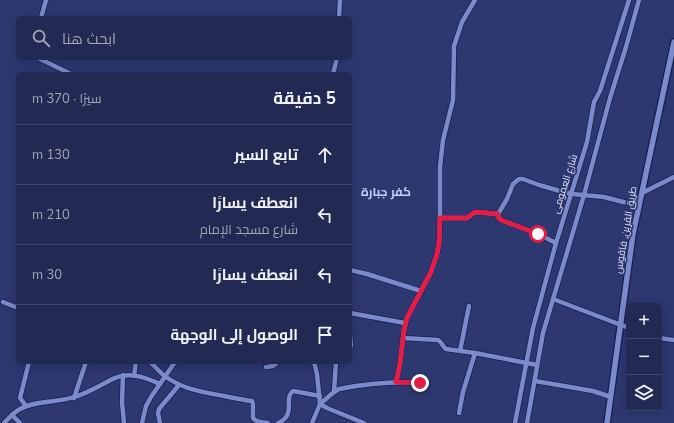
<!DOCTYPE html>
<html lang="ar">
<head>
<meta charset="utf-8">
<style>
  :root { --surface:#222a54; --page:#2e365e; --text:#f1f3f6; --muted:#a2a7b8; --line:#3f466b }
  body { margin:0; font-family:"Nunito Sans",Cairo,sans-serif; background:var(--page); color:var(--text); direction:rtl }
  .controls { position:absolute; right:12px; bottom:12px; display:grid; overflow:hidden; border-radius:6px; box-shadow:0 2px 10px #0003 }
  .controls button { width:36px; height:36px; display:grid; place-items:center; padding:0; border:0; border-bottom:1px solid var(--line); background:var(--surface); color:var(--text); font:20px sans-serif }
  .stop { position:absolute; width:12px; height:12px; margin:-9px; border:3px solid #e11d48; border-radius:50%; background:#fff }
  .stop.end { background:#e11d48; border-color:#fff; box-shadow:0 1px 4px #0008 }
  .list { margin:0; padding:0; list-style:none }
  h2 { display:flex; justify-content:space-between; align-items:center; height:52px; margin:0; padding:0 16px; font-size:17px }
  h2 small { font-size:13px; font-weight:400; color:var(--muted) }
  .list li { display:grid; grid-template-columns:26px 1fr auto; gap:12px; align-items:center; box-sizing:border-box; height:60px; padding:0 16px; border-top:1px solid var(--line) }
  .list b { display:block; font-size:15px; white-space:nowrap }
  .list p { margin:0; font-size:13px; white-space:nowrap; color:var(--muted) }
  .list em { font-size:13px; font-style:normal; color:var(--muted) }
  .icon { flex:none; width:22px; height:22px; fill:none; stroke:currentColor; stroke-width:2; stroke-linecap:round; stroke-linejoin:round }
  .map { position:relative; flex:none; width:674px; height:423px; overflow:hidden; direction:ltr }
  .search { position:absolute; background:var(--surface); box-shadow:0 2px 10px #0003; left:16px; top:16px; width:336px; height:44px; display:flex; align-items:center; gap:10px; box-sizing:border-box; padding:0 14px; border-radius:6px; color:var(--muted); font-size:15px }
  .panel { position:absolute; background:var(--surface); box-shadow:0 2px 10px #0003; left:16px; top:72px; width:336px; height:292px; border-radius:6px; direction:rtl }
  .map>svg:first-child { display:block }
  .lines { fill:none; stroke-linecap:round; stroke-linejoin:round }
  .minor-casing { stroke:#171d52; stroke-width:6 }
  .tertiary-casing { stroke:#171d52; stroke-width:8 }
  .minor { stroke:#7b8bca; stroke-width:4.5 }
  .tertiary { stroke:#7b8bca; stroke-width:5.5 }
  .route { stroke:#e11d48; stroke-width:5 }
  .labels { text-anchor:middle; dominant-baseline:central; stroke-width:3.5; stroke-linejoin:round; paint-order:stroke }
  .street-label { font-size:10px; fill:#e1e7fc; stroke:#2d3870 }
  .quarter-label { font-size:12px; font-weight:bold; fill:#c3cff8; stroke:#2d3870 }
</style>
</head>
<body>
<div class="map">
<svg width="674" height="423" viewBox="0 0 674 423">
  <rect width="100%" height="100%" fill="#2d3870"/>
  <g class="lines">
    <defs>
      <g id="minor">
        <polyline points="41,18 46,0"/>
        <polyline points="339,18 340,0"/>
        <polyline points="38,58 71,74"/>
        <polyline points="333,74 337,58"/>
        <polyline points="642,193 674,177"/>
        <polyline points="498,214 499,217 501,220 538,234 556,243"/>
        <path d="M 440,218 L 467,218 C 471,217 473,212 477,212 L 498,214 L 507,199 L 513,184 L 519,179 L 523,179 L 539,185 L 560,191 L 573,194 L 604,197 L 639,206"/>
        <polyline points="350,270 367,274 421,291"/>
        <polyline points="553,299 629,328"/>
        <polyline points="3,302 18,308"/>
        <polyline points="350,313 405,323"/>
        <path d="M 403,338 L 438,340 C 442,342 442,346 446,349 L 475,353 L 537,365"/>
        <polyline points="659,338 674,340"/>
        <polyline points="350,347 351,346 350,335"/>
        <polyline points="460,351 469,306"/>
        <path d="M 150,362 C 156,367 160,373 166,377 C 185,390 203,392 224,396 C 234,398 243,400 252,401 L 253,404 L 253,418 C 256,423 263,422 268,423"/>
        <path d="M 266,367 C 271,367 275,366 277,362"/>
        <polyline points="123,375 122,402 124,423"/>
        <polyline points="134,376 136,362"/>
        <polyline points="535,381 593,391 611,397"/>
        <polyline points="396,382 400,364 404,330 407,318 431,272 437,254 439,244 440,218 440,167 443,140 453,100 454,46 462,22 475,0"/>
        <polyline points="334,392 336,362"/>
        <polyline points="74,398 86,362"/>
        <polyline points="26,406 20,398 29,362"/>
        <polyline points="459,413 463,392 475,353"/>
        <polyline points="12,415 20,423"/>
        <path d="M 4,423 C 9,418 14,412 20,409 C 36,400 57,403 74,397 C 85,394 95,388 105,383 C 110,380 116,377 122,376 C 135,373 148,379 160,384"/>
        <polyline points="142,423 146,406 151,397 175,362"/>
        <polyline points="160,423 158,413 159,409 179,385"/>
        <path d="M 278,423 C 297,415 283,398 293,391 L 320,396"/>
        <polyline points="312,423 320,404 317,374 314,362"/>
        <path d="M 364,423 L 327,408 L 320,404 L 334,392 L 339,389 C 365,384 394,381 420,383"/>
        <polyline points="515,423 533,328 556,243 587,142 594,102 600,91 629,0"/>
        <polyline points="527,423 543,333 584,195 610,98 626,47 639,0"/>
      </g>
      <polyline id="tertiary" points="607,423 633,234 674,42"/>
    </defs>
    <use href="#minor" class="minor-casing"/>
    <use href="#tertiary" class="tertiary-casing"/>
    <use href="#minor" class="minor"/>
    <use href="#tertiary" class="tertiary"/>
  </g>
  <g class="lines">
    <polyline class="route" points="420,383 396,382 400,364 404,330 407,318 431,272 437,254 439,244 440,218 467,218 475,212 498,214 498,217 501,220 538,234"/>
  </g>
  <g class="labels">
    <g class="street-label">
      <text transform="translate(565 184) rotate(-72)">شارع العمومى</text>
      <text transform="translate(626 230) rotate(-80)">طريق القرين, فاقوس</text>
    </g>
    <g class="quarter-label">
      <text x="386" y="192">كفر جبارة</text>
    </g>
  </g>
</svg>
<div class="controls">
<button>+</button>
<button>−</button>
<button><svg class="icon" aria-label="layers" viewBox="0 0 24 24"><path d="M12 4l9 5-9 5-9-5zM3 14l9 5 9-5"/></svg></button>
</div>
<div class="stop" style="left:538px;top:234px"></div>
<div class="stop end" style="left:420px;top:383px"></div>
<div class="search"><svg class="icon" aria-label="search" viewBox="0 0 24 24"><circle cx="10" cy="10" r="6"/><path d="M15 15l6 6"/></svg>ابحث هنا</div>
<section class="panel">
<h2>5 دقيقة<small>سيرًا · 370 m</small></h2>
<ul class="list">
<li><svg class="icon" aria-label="ahead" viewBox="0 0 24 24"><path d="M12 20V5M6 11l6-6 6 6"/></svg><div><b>تابع السير</b></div><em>130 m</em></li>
<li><svg class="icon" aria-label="left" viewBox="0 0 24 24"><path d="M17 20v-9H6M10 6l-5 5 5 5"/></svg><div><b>انعطف يسارًا</b><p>شارع مسجد الإمام</p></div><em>210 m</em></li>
<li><svg class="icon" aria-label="left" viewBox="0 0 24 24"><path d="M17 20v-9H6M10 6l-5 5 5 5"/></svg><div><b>انعطف يسارًا</b></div><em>30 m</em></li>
<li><svg class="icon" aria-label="arrive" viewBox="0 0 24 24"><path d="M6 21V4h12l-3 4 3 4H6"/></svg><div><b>الوصول إلى الوجهة</b></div></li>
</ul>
</section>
</div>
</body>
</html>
